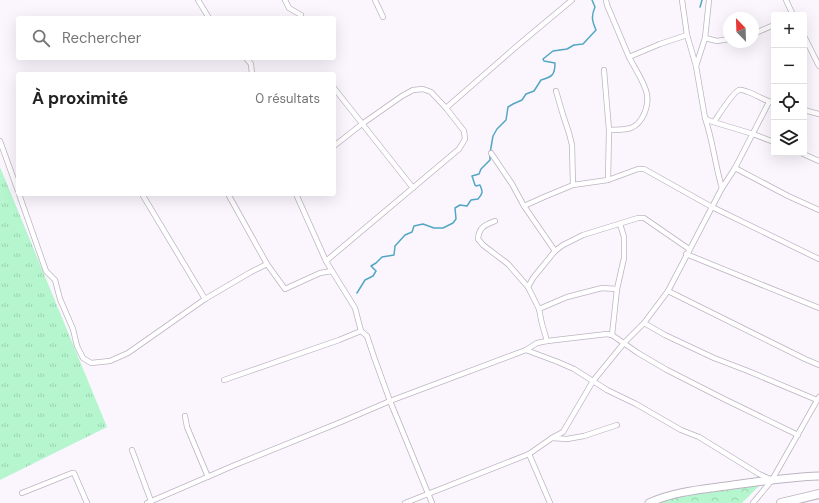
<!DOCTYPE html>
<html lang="fr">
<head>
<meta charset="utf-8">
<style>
  :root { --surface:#fff; --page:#f2f2f2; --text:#222; --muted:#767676; --line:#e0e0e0 }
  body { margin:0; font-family:"DM Sans",sans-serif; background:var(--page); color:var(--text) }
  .controls { position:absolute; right:12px; top:12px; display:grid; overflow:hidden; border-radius:4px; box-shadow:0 4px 16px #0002 }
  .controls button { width:36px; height:36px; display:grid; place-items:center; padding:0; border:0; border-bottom:1px solid var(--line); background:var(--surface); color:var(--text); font:20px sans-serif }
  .compass { position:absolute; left:723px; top:12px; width:36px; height:36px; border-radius:50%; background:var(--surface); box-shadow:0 4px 16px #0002; rotate:337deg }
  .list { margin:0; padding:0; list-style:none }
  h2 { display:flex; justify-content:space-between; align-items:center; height:52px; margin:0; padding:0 16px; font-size:17px }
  h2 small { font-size:13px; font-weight:400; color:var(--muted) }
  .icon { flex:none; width:22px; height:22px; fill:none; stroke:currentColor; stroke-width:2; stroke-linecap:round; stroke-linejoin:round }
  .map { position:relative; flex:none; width:819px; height:503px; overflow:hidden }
  .search { position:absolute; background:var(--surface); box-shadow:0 4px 16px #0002; left:16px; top:16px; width:320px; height:44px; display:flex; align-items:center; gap:10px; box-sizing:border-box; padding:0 14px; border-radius:4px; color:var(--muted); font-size:15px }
  .panel { position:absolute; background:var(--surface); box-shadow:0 4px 16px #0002; left:16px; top:72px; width:320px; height:124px; border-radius:4px }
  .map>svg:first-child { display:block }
  .grass { fill:url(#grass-tufts) }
  .forest { fill:url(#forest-crowns) }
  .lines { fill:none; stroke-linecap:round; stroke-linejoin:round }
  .stream { stroke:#53a7c3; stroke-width:1.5 }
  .street-casing { stroke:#bdb4c2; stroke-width:6 }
  .secondary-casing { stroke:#bdb4c2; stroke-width:9 }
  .highway-casing { stroke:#bdb4c2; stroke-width:10 }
  .street { stroke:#fff; stroke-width:4.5 }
  .secondary { stroke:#fff; stroke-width:7 }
  .highway { stroke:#fff; stroke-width:8 }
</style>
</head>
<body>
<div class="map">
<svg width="819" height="503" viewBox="0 0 819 503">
  <defs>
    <pattern id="grass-tufts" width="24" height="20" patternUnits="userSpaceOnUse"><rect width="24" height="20" fill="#b5f6cf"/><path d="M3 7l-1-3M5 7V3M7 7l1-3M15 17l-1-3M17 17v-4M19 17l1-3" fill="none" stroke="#9bd2b1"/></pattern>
    <pattern id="forest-crowns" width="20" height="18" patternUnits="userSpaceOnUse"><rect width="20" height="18" fill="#b5f6cf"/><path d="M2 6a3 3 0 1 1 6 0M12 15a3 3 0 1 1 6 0" fill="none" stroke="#9bd2b1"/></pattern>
  </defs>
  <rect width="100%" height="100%" fill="#fbf6fe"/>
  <polygon class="grass" points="0,167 107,427 0,480"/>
  <polygon class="forest" points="761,484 742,503 654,503 669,496"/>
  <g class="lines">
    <g class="stream">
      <polyline points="700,7 702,0"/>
      <path d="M 357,293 L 365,280 L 373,276 L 376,271 L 371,266 L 376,263 L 382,257 L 394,255 L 395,246 L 405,235 L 412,232 L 414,226 L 423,224 L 434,228 L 443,228 L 453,223 L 456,219 L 455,208 L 460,205 L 467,206 L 471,200 L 478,199 C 483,193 483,192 480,185 L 476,186 L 475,185 L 472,176 L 479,174 L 481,169 L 490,160 L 490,153 L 493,136 L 497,129 L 506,120 L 508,107 L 513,104 L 522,100 L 526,94 L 534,91 L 541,80 C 552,77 555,75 555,63 L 544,61 L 543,59 L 553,51 L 567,49 L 574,45 L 583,44 L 596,30 C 592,21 591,16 595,7 L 592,0"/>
    </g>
    <defs>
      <g id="street">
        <polyline points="198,0 209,18"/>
        <polyline points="285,0 289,8 301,15"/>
        <polyline points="375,0 383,17"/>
        <polyline points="606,0 607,5 629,57 660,44 687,35"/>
        <polyline points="682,0 687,35 696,66 705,118 710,121 753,134 774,142"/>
        <polyline points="786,0 793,15"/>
        <polyline points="753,34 774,25"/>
        <polyline points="804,36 819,66"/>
        <polyline points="705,38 717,41 729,39"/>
        <polyline points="246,58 251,64 252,74"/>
        <polyline points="696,66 705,38 709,0"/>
        <polyline points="604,70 609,130 608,180"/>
        <polyline points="334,88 413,188"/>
        <polyline points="556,91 563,115 569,133 572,145 573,185"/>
        <polyline points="446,108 517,46 572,0"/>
        <polyline points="804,110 819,114"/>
        <path d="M 705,118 C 713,141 715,165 722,188"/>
        <path d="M 714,122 C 718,116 733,92 739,90 C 741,89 745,91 748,92 C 757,95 765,101 774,103"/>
        <path d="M 609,130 C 616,130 624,130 631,128 C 643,123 649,106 647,94 C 644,81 635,69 629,57"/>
        <polyline points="0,141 18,191"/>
        <polyline points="491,153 512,184 524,206 555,251"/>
        <polyline points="801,153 819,161"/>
        <polyline points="735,168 788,196 819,210"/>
        <polyline points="19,194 46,271 55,280 60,299 73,329 77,346 83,358 91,363 110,361 128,353 205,299 251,272 267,264 285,289 320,273 332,271 355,308 361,331 367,336 374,357 390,401 432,503"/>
        <polyline points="142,194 205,299"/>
        <polyline points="228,194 267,264"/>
        <polyline points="296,194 326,261 332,271"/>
        <polyline points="524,206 544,197 573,185 608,180 638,169 644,169 712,207 819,259"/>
        <path d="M 495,221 C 485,225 479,227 478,239 L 483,245 L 508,264 L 528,287"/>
        <polyline points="686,254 819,308"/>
        <polyline points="326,261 459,149 465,139 464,131 446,108 431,92 423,89 413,90 402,96 362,124 334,146"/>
        <polyline points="668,291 805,359 819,365"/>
        <polyline points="539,309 528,287 533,278 555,251 563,245 583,235 638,218 644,218 689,249"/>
        <polyline points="644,323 665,335 714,358 748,371 817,400"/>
        <polyline points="612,335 617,289 624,258 624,237 620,224"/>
        <polyline points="547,341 542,324 539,309 567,297 602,288 617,289"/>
        <polyline points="526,350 558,362 574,369 607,390 636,404 681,430 699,437 759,474 770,479"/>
        <polyline points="224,380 339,340 361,331"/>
        <polyline points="185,416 187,427 208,477"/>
        <polyline points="552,438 567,439 584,436 617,425"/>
        <polyline points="132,450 151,501"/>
        <polyline points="529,454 550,503"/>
        <polyline points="22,493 72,473 74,473 87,503"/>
        <polyline points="147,503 235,465 341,422 390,401 526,350 537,343 547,341 607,334 612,335 638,353 667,370 724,399 798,435"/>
        <polyline points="405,503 529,454 552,438 563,432 593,381 624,343 644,323 668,291 712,207 722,188 735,168 769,102"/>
        <polyline points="753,503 772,480 819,397"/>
      </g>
      <path id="secondary" d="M 649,503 C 674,491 706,489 733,485 C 761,481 790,477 819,476"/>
      <polyline id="highway" points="781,503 819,494"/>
    </defs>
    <use href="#street" class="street-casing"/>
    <use href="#secondary" class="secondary-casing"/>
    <use href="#highway" class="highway-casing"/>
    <use href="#street" class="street"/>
    <use href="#secondary" class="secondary"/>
    <use href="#highway" class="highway"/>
  </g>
</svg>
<div class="controls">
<button>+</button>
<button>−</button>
<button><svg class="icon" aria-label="locate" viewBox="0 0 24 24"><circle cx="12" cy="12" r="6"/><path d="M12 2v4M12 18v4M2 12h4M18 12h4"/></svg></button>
<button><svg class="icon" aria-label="layers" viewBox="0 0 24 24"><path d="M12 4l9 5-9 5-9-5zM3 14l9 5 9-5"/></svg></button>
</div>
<svg class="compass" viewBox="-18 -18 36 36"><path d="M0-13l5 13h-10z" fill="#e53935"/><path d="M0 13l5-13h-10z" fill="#767676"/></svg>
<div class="search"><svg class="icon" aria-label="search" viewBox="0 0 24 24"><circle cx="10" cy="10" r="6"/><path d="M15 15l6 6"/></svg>Rechercher</div>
<section class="panel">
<h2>À proximité<small>0 résultats</small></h2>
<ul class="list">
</ul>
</section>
</div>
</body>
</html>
